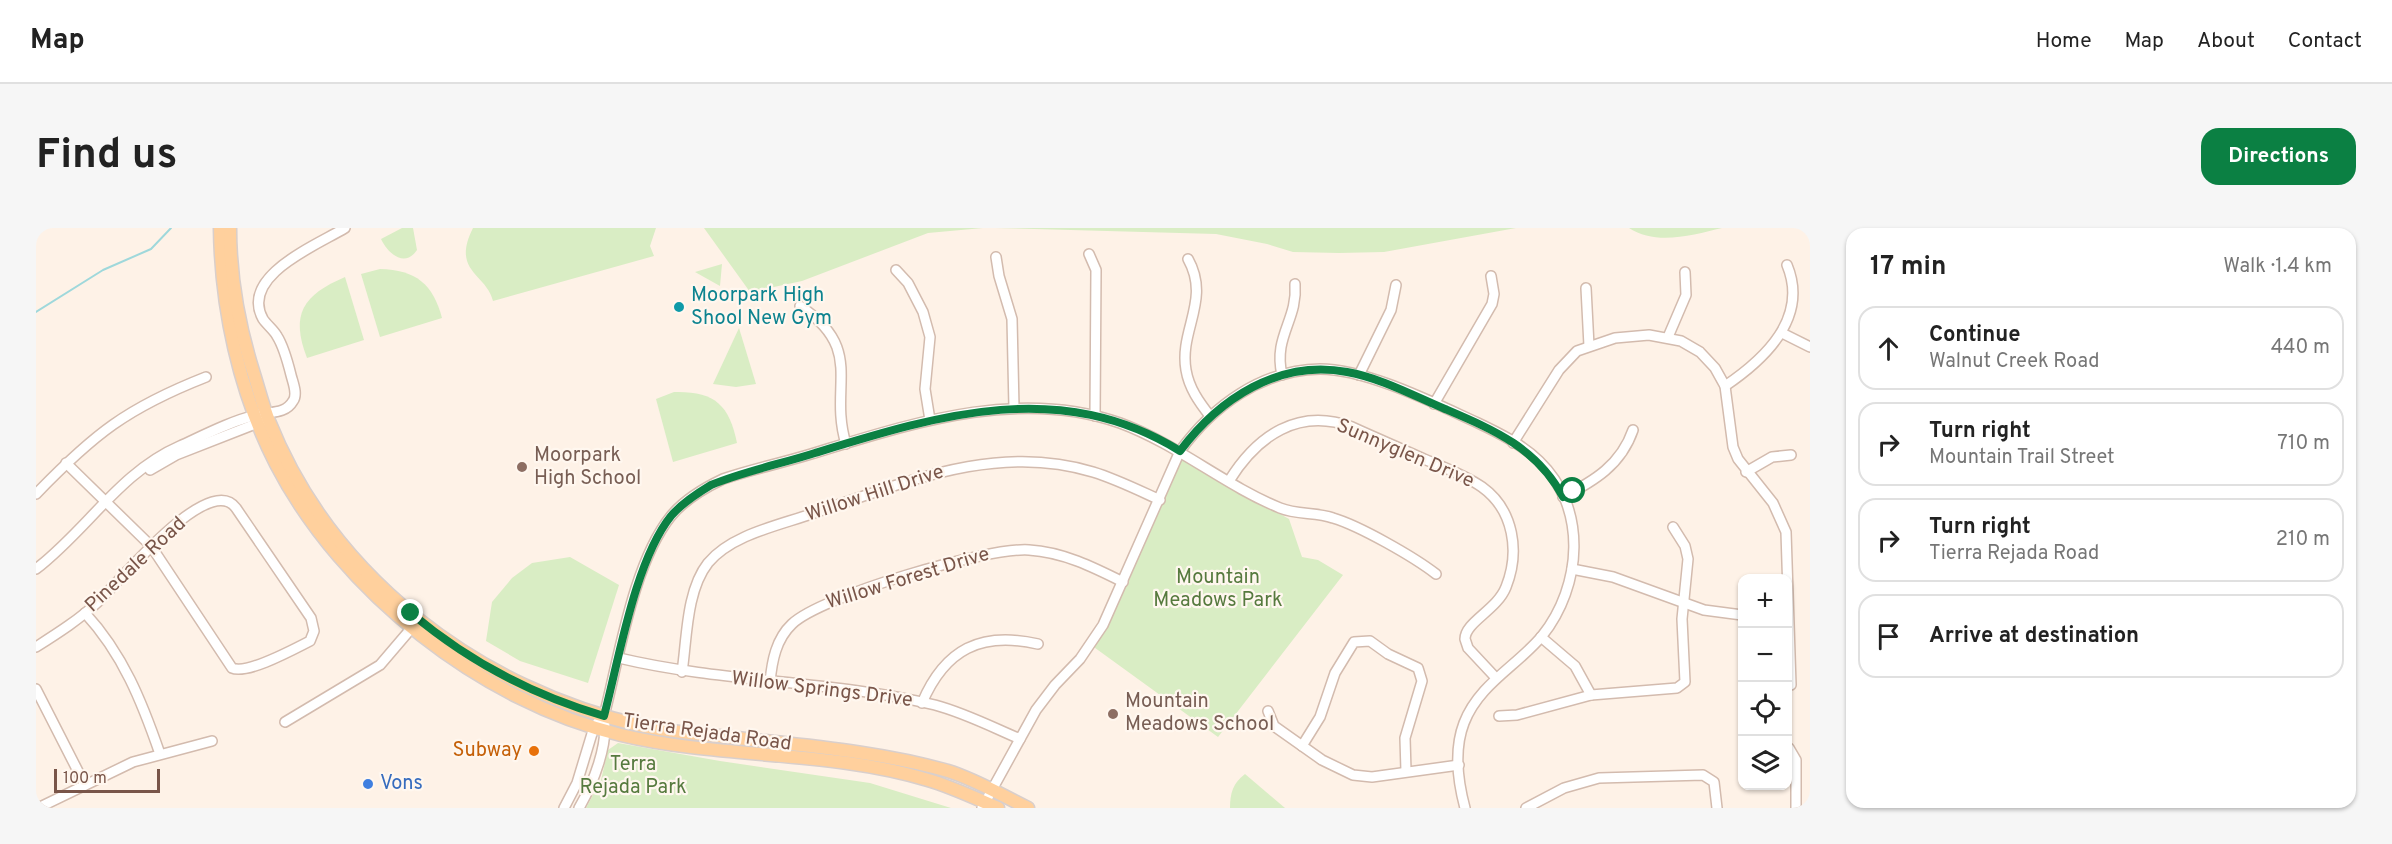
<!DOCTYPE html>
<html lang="en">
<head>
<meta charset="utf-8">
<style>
  :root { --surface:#fff; --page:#f6f6f6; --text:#222; --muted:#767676; --line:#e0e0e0; --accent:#0b8043 }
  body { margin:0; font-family:Overpass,sans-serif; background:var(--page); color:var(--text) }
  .controls { position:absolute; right:18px; bottom:18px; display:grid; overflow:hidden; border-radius:12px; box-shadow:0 2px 4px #0004 }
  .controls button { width:54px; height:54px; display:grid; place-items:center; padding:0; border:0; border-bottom:2px solid var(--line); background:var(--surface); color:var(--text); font:30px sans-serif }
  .scale { position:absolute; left:18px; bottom:15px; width:106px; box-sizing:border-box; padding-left:6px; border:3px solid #795549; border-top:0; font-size:16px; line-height:21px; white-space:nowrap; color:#795549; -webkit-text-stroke:4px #fff7ef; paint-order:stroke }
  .stop { position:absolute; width:18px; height:18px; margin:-14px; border:4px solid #0b8043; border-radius:50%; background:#fff }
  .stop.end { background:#0b8043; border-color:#fff; box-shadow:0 2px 6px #0008 }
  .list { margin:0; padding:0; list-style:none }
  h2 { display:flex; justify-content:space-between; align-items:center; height:78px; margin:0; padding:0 24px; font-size:26px }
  h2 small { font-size:20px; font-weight:400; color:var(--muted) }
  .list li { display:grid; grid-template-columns:39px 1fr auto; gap:18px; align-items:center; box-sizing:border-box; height:84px; margin:0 12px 12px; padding:0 12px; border:2px solid var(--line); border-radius:18px }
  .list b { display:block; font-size:22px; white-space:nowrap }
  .list p { margin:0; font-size:20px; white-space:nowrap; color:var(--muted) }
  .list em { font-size:20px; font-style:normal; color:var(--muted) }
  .icon { flex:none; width:33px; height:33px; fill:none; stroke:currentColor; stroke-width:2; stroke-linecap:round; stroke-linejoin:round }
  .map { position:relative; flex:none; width:1774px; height:580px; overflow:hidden; border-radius:18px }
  header { display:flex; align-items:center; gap:36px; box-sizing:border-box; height:84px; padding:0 30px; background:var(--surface); border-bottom:2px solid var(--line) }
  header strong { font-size:28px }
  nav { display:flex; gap:33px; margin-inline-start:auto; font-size:21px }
  .intro { display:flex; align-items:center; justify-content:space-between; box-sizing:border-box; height:144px; padding:0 36px }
  h1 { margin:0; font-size:42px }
  .button { padding:15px 27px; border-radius:18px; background:var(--accent); color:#fff; font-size:21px; font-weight:700 }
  main { display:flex; gap:36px; padding:0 36px }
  aside { flex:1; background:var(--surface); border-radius:18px; box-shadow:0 2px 4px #0004 }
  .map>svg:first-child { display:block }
  .green { fill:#d9edc4 }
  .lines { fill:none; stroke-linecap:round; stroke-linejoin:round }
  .stream { stroke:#9fd8db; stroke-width:2 }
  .minor-casing { stroke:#d3bbae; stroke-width:12 }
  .major-casing { stroke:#d9cfcc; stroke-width:15 }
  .minor { stroke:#fff; stroke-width:9 }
  .major { stroke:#ffd09d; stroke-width:12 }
  .route { stroke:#0b8043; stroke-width:8 }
  .culture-dot { fill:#0f9aa8; stroke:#fff7ef; stroke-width:2 }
  .education-dot { fill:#8d6e63; stroke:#fff7ef; stroke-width:2 }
  .food-dot { fill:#e8710a; stroke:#fff7ef; stroke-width:2 }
  .shop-dot { fill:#3f7fe0; stroke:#fff7ef; stroke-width:2 }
  .labels { text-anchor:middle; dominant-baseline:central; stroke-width:4.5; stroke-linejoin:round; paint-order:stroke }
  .culture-label { font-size:20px; fill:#0d838f; stroke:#fff7ef; text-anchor:start }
  .street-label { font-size:20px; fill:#795549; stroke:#fff7ef }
  .education-label { font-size:20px; fill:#785e54; stroke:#fff7ef; text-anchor:start }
  .park-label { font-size:20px; fill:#567a3e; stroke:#fff7ef }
  .food-label { font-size:20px; fill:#c56008; stroke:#fff7ef; text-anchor:end }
  .shop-label { font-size:20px; fill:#366cbe; stroke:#fff7ef; text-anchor:start }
</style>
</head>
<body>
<header>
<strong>Map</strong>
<nav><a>Home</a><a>Map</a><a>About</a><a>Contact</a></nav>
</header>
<div class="intro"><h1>Find us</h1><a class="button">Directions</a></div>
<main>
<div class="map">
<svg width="1774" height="580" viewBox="0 0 1774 580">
  <rect width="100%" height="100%" fill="#fef2e7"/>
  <g class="green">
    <path d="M 366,0 L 377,0 L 381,22 C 369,40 352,26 345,11 Z"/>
    <path d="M 437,0 L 620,0 L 614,18 L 618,28 L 457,73 C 450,45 415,44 437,0 Z"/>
    <polygon points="668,0 947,0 892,5 766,53 714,64"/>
    <polygon points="959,0 1480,0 1348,24 1303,25 1257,24 1231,16 1180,6"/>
    <path d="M 1593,0 L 1686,0 C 1657,7 1620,18 1593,0 Z"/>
    <polygon points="686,36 684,58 659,44"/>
    <path d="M 344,41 C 380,42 397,56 406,90 L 344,109 L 325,46 Z"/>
    <path d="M 309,49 L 328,112 L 271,130 C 254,86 267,67 309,49 Z"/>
    <polygon points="703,100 720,156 700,159 677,156"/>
    <path d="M 638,164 C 678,163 693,176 701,215 L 637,234 L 620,171 Z"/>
    <polygon points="1142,228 1253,291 1266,329 1282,332 1307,347 1182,509 1055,417"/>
    <polygon points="534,329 583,357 552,455 484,433 450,413 456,374 476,350 496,335"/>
    <polygon points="582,515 684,533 834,555 915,580 550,580 565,552 572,522"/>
    <path d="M 1209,546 L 1249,580 L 1194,580 C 1194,565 1197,555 1209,546 Z"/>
  </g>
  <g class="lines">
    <polyline class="stream" points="0,84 67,42 115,21 135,0"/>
    <defs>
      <g id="minor">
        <polyline points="1053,26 1060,42 1059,188"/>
        <polyline points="960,29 963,48 976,91 978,180"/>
        <path d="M 1152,31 C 1175,72 1143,102 1150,142 C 1153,160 1163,174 1174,188"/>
        <polyline points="860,42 872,55 887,84 894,109 889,161 894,192"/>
        <polyline points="1550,60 1553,118"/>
        <path d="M 764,78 C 830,122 792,157 810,216"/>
        <polyline points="1746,105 1774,119"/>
        <polyline points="1632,109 1650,67 1649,44"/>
        <path d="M 1246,147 C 1237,108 1262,92 1259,56"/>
        <polyline points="1323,147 1355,82 1360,57"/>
        <path d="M 1689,158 C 1729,131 1773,90 1751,37"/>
        <polyline points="1398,176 1456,76 1458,66 1455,48"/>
        <polyline points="1477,215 1523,142 1541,123 1579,110 1613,107 1645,113 1664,124 1679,140 1689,158 1697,219 1702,231 1737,275 1750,304 1755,457"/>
        <polyline points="114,242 140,227 227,193"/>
        <polyline points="1710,244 1736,229 1755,227"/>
        <path d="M 1193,253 C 1221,208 1262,179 1316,199 C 1340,210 1364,220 1388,231 C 1407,239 1429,247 1446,259 C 1478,282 1484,324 1470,359 C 1461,382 1429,394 1429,411 L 1432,420 L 1460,450"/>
        <path d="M 0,266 C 58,206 91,180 170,149"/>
        <path d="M 1527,269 C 1558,253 1585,237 1597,202"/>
        <path d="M 0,341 C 51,302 84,244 144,218 C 168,207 195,193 220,187 C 233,183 249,187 257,173 C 262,166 257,155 255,147 C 252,135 248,119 241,108 C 238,102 231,97 227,91 C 203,48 281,17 309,0"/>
        <polyline points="1536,341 1577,349 1668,382 1706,387"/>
        <path d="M 49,385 C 87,426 106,474 124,526"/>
        <polyline points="1505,409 1539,438 1555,467"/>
        <path d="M 0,419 C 22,405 44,391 63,373 C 83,354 173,243 200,280 L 275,390 L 278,403 L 274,413 C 258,421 211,447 196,440 L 115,318 L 30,235"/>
        <path d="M 583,430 C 688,455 796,452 899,477 C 929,485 956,499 984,511"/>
        <path d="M 646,444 C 651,411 650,363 672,335 C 696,306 745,297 778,285 C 868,255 961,214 1057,244 C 1080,251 1102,262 1124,272"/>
        <path d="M 734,454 C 736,433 740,411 756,396 C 785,368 951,319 993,322 C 1027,324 1057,339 1087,354"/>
        <polyline points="0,461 49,557"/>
        <path d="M 886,475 C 909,421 945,403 1002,416"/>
        <polyline points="1232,483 1238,498 1286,532 1317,547 1336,549 1423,537"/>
        <polyline points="1463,488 1481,487 1555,467 1641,460 1649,454 1646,391 1652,331 1649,318 1637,299"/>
        <polyline points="249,494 344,437 379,396"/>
        <polyline points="1266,518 1284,489 1299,445 1318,414 1334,413 1352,426 1382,440 1386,453 1369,510 1370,543"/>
        <polyline points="1753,520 1760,532 1760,580"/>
        <polyline points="2,580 97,534 176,513"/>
        <polyline points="528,580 541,555 558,499 562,494"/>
        <path d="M 543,580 C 557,556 573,516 568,488 C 583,430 597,335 635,288 C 649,271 668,260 687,251 C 716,241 746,235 775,226 C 874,196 981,159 1084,195 C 1141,216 1188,257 1244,280 C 1261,287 1280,284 1297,290 C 1324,298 1378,329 1400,346"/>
        <path d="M 946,580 L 1000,482 L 1019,457 L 1044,431 L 1067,397 L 1144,223 C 1177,178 1225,142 1284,141 C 1331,141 1398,175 1442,195 C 1463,205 1487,217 1503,233 C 1552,280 1546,358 1506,408 C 1481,438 1443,456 1428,495 C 1418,521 1422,554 1429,580"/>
        <polyline points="1490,580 1528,560 1563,550 1667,547 1678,554 1681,580"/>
      </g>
      <g id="major">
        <path d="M 184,0 C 185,80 203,164 240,236 C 306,364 446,474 585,507 C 686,531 793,522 892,552 C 916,559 939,570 962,580"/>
        <path d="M 194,0 C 194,50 203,99 218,146 C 223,162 227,178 233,193 C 296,351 444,462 607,498 C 632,504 658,505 683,508 C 759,517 839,522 912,543 C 941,552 965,567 992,580"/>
      </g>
    </defs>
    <use href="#minor" class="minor-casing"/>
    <use href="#major" class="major-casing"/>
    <use href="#minor" class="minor"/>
    <use href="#major" class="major"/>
  </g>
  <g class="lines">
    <path class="route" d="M 375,385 C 432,433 496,467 568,488 C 583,431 599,333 635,288 C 646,275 660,266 675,257 C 708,243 745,236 779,225 C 903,187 1024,149 1144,223 C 1183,171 1243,131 1311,144 C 1345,150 1378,168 1409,181 C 1458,202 1501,220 1527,269 L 1537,263"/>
  </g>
  <circle class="culture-dot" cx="643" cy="79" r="6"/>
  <g class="education-dot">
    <circle cx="486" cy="239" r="6"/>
    <circle cx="1077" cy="486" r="6"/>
  </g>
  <circle class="food-dot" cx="498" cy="523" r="6"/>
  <circle class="shop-dot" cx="332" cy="556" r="6"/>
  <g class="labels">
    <g class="culture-label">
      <text x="655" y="68">Moorpark High<tspan x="655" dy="23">Shool New Gym</tspan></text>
    </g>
    <g class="street-label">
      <text transform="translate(1369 226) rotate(23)">Sunnyglen Drive</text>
      <text transform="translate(839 266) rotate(-18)">Willow Hill Drive</text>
      <text transform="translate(100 337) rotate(-43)">Pinedale Road</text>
      <text transform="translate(872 351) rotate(-17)">Willow Forest Drive</text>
      <text transform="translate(786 462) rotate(7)">Willow Springs Drive</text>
      <text transform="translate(671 505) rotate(8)">Tierra Rejada Road</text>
    </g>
    <g class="education-label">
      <text x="498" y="228">Moorpark<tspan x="498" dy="23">High School</tspan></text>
      <text x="1089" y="474">Mountain<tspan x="1089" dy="23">Meadows School</tspan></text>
    </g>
    <g class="park-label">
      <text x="1182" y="350">Mountain<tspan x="1182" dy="23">Meadows Park</tspan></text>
      <text x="597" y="537">Terra<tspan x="597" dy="23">Rejada Park</tspan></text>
    </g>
    <g class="food-label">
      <text x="486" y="523">Subway</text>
    </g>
    <g class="shop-label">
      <text x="344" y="556">Vons</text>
    </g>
  </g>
</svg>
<div class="controls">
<button>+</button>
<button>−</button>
<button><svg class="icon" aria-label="locate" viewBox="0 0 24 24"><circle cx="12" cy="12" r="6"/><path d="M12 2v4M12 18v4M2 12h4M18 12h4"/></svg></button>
<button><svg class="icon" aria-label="layers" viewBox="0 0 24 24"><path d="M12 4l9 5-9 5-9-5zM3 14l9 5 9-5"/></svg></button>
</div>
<div class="scale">100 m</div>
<div class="stop" style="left:1537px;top:263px"></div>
<div class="stop end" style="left:375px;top:385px"></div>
</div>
<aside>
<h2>17 min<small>Walk · 1.4 km</small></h2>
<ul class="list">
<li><svg class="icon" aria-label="ahead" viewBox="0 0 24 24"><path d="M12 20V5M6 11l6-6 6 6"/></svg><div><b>Continue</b><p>Walnut Creek Road</p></div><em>440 m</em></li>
<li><svg class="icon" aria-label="right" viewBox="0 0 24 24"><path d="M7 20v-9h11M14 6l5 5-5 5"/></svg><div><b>Turn right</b><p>Mountain Trail Street</p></div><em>710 m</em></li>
<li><svg class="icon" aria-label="right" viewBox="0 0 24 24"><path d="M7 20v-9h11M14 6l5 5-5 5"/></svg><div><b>Turn right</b><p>Tierra Rejada Road</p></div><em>210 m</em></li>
<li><svg class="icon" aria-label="arrive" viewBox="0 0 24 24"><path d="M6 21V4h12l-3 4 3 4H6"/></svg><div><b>Arrive at destination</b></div></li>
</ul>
</aside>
</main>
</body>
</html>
